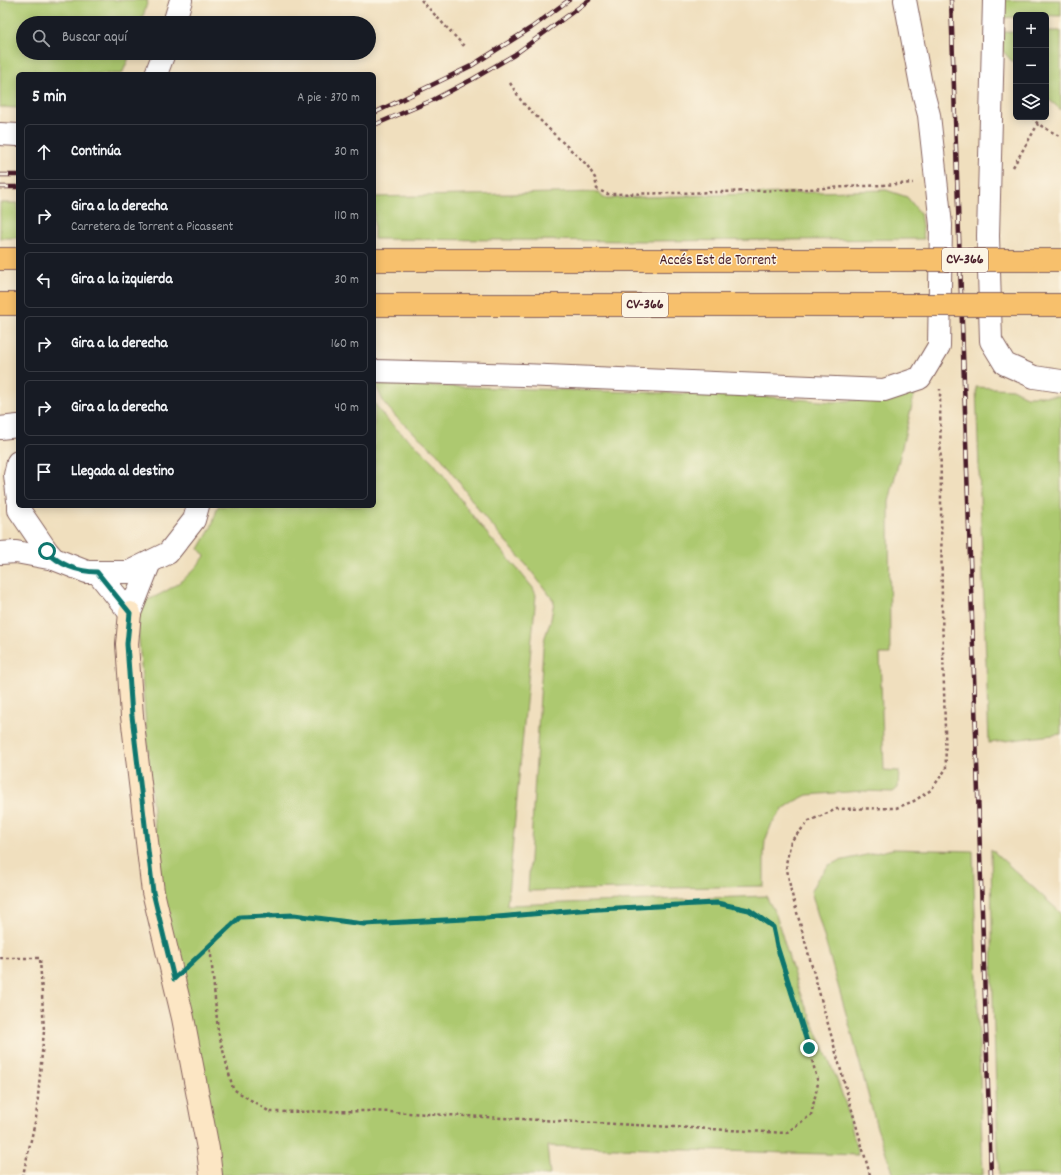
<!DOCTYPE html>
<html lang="es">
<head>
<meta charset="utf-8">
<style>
  :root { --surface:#171b24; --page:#242831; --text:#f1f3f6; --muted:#9ea1a6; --line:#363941 }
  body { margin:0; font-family:Dekko,sans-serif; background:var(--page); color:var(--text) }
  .controls { position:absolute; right:12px; top:12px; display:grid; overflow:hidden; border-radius:6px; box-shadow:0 2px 10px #0003 }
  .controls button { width:36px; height:36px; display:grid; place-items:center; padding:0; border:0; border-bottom:1px solid var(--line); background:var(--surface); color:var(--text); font:20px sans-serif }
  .stop { position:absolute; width:12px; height:12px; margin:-9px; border:3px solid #0f766e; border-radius:50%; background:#fff }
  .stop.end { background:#0f766e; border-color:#fff; box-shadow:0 1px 4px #0008 }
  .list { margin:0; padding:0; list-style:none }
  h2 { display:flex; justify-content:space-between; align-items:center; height:52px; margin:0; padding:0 16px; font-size:17px }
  h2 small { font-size:13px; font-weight:400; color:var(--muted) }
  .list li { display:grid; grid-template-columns:26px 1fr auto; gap:12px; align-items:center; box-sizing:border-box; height:56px; margin:0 8px 8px; padding:0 8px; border:1px solid var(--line); border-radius:6px }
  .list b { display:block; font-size:15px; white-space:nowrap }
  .list p { margin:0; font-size:13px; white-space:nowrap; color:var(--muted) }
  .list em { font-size:13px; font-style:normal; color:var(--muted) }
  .icon { flex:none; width:22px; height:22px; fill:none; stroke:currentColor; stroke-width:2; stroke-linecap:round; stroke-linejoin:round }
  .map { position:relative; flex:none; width:1061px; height:1175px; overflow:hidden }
  .search { position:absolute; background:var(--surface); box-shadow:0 2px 10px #0003; left:16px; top:16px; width:360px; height:44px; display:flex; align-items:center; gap:10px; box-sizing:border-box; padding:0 14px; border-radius:22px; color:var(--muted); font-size:15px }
  .panel { position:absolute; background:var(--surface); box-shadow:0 2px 10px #0003; left:16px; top:72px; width:360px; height:436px; border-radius:6px }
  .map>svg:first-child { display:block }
  .green { fill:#adc970; stroke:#7c744e }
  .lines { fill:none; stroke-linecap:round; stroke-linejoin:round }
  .street-casing { stroke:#84625e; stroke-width:24 }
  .secondary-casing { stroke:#84625e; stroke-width:24 }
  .primary-casing { stroke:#84625e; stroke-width:24 }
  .path { stroke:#84625e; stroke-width:2.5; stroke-dasharray:3 3; stroke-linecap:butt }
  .street { stroke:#fff; stroke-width:22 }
  .secondary { stroke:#fce6c4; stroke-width:22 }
  .primary { stroke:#f7c06c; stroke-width:22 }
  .rail-casing { stroke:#4a1f2b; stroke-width:4.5 }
  .rail { stroke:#fcf5e5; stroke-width:3; stroke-dasharray:9; stroke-linecap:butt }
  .primary-bridge-casing { stroke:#84625e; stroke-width:24; stroke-linecap:butt }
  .primary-bridge { stroke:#f7c06c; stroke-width:22 }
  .route { stroke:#0f766e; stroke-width:5 }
  .labels { text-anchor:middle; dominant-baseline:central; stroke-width:3; stroke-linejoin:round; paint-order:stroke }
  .shield { fill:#fcf5e5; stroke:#7f5f63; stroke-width:1 }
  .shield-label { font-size:14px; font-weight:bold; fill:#4a1f2b }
  .street-label { font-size:15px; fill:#4a1f2b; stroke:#fcf5e5 }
</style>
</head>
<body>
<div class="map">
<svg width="1061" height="1175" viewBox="0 0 1061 1175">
  <rect width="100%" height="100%" fill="#fcf5e5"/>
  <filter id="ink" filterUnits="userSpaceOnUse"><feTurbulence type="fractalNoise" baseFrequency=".025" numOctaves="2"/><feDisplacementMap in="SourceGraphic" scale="8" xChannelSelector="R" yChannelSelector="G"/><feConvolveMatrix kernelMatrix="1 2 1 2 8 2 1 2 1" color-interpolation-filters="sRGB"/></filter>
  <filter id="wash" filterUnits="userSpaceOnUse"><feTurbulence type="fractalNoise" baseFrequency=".012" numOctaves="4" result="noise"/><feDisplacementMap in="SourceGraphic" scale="16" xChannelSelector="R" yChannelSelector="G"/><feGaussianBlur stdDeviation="0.9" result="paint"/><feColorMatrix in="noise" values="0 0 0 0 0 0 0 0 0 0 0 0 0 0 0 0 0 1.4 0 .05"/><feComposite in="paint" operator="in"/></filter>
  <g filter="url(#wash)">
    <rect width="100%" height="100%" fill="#f0dfbe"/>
    <g class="green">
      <polygon points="0,0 148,0 141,23 23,23 23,53 131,53 122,74 18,74 18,108 0,107"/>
      <polygon points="1004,0 1061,0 1061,16 1016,15 1016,17 1003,18"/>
      <polygon points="1046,31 1061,31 1061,110 1046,97"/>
      <polygon points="1003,32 1016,32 1016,66 1002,50"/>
      <polygon points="886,190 907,197 920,213 924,239 642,241 374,239 374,197 599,192 603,198 612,198"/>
      <rect x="0" y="203" width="18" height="35"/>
      <polygon points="375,384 757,396 833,402 868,399 916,388 889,502 890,654 880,654 884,770 899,771 898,788 893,792 862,791 807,795 795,801 783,809 772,823 765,841 764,855 764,886 528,891 543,647 545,637 551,619 554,601 528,567 481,513 446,464 437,453 397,418 384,403"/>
      <polygon points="976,387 1012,389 1026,396 1061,396 1061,734 989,743"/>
      <path d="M 374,402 C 387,426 414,441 432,461 C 448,479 460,501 476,520 C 494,543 515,565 533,588 L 536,595 L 507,905 L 766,896 L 776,915 L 798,988 L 837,1080 L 847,1108 L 858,1155 L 547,1146 L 550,1175 L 220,1175 L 167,931 L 153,812 L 136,604 C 164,595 188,580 205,556 L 199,549 L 211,528 L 218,506 L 374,506 Z"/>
      <polygon points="893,849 973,851 983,1175 894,1175 877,1128 851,1031 811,891 817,879 829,865 839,861"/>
      <polygon points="991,849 1061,913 1061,1175 999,1175 993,1000"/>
    </g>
  </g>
  <g filter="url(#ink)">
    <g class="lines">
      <defs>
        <g id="street">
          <polyline points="994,0 988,236 991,341 1005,364 1034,377 1061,381"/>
          <polyline points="174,23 181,0"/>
          <polyline points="156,74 164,53"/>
          <polyline points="0,134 18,135"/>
          <polyline points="374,371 523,375 884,390 920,378 939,346 941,225 929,115 921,85 905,0"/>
          <polyline points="0,428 18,426"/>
          <polyline points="18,462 15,475 18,500"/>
          <polyline points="19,506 19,510 47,551 54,559 87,572 129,572 168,553 194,520 198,506"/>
          <polyline points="0,553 16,552 54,559"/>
          <polyline points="97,572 130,613 150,562"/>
        </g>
        <polyline id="secondary" points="130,613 127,644 132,716 153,892 183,1018 208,1149 211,1175"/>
        <g id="primary">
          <polyline points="0,259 18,259"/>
          <polyline points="374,260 906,260"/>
          <polyline points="1025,260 1061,260"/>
          <polyline points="0,304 18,304"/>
          <polyline points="374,305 916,305"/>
          <polyline points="1026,305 1061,305"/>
        </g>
      </defs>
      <use href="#street" class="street-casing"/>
      <use href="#secondary" class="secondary-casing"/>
      <use href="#primary" class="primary-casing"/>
      <g class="path">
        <polyline points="421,0 464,46"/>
        <path d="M 510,83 L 522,102 L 556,136 L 587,165 L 595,178 L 597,189 L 607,194 C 709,193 811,190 913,183"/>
        <polyline points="1032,117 1038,124 1061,137"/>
        <polyline points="1013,167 1038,124"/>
        <polyline points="0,958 40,958 44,1031 36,1118 23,1175"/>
        <polyline points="193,961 240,917 294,915 364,924 486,918 579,910 717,903 749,910 773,927 777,946 809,1048 818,1083 811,1115 786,1133 371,1111 270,1112 233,1089 218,1031 210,945"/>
        <polyline points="870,1175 791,891 786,864 791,841 809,821 837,809 896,808 914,801 931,790 946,769 942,610 940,389"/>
      </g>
      <use href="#street" class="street"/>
      <use href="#secondary" class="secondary"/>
      <use href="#primary" class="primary"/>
      <defs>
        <g id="rail">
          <polyline points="951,0 991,1175"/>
          <polyline points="374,113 471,66 531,28 569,0"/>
          <polyline points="374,125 433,100 473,79 514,55 589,0"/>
          <polyline points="0,175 18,175"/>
          <polyline points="0,187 18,187"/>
        </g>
      </defs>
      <use href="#rail" class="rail-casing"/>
      <use href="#rail" class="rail"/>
      <defs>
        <g id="primary-bridge">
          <polyline points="906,260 1025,260"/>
          <polyline points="916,305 1026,305"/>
        </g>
      </defs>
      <use href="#primary-bridge" class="primary-bridge-casing"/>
      <use href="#primary-bridge" class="primary-bridge"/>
    </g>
  </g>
  <g class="lines" filter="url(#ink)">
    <path class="route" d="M 47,551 C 59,565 79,572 97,572 L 130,613 L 127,644 L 132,716 L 153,892 L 174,979 L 240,917 L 294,915 L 364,924 L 486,918 L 579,910 L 717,903 L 749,910 L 773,927 L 777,946 L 809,1048"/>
  </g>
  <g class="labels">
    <g class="shield">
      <rect x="942" y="248" width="46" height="24" rx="3"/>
      <rect x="622" y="293" width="46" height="24" rx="3"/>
    </g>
    <g class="shield-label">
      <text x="965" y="260">CV-366</text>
      <text x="645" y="305">CV-366</text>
    </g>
    <g class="street-label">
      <text x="718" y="261">Accés Est de Torrent</text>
    </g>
  </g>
</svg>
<div class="controls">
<button>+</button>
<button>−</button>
<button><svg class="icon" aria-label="layers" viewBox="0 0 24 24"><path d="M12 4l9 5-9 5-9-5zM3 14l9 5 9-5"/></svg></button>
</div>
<div class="stop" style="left:47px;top:551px"></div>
<div class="stop end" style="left:809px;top:1048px"></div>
<div class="search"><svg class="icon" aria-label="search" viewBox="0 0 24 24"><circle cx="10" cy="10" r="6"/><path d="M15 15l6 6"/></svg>Buscar aquí</div>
<section class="panel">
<h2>5 min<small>A pie · 370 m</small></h2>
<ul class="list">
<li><svg class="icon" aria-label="ahead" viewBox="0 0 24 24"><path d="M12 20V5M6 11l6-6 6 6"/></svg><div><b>Continúa</b></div><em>30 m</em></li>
<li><svg class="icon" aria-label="right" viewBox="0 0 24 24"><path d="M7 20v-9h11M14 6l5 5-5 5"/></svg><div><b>Gira a la derecha</b><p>Carretera de Torrent a Picassent</p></div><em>110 m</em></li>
<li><svg class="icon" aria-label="left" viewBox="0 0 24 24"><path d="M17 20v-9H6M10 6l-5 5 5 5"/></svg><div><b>Gira a la izquierda</b></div><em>30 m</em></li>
<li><svg class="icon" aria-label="right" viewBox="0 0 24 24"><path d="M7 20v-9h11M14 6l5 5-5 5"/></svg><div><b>Gira a la derecha</b></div><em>160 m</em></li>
<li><svg class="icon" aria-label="right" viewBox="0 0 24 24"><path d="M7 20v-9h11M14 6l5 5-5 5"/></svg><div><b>Gira a la derecha</b></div><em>40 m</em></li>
<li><svg class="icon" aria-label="arrive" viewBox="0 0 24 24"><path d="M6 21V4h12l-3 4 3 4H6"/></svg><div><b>Llegada al destino</b></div></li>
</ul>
</section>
</div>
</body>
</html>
